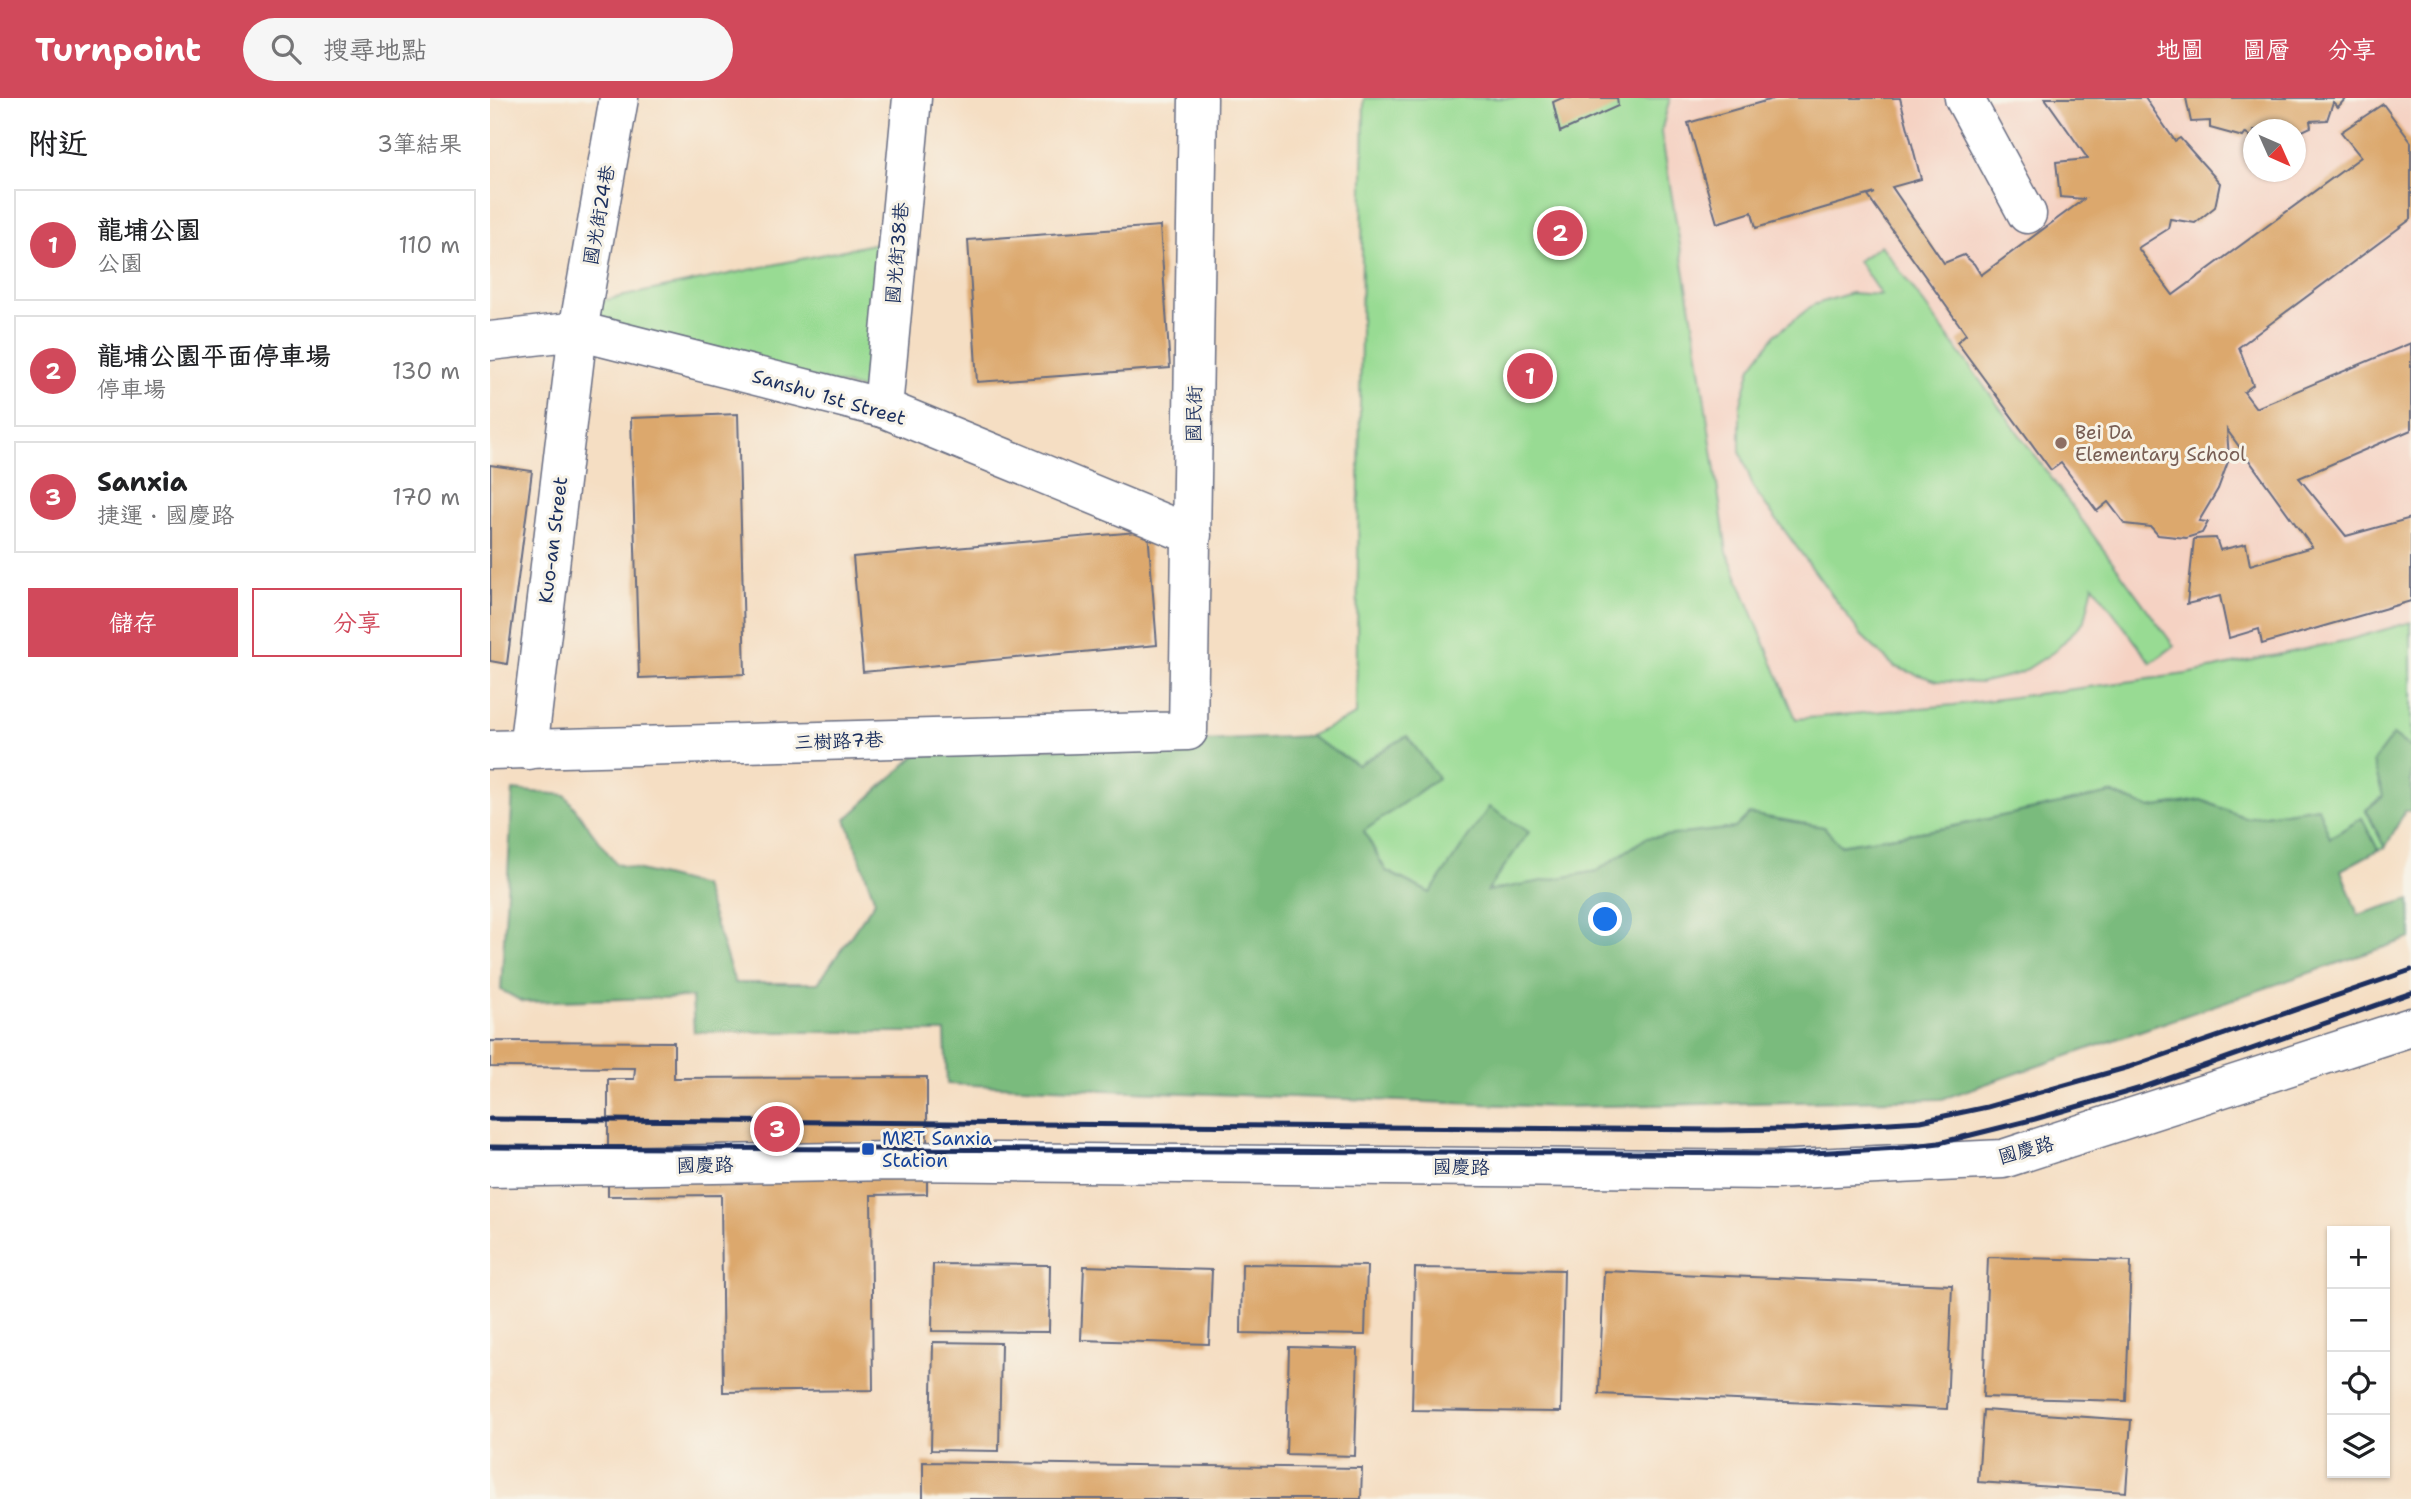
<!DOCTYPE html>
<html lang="zh-TW">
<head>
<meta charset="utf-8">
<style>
  :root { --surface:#fff; --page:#f6f6f6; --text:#202124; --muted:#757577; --line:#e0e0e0; --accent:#d1495b }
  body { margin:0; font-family:"Shantell Sans","LXGW WenKai TC",sans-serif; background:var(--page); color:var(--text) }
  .controls { position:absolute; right:21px; bottom:21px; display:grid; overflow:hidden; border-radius:0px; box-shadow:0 2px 5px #0004 }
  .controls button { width:63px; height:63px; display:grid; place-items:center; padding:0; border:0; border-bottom:2px solid var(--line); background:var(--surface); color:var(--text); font:35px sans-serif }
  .compass { position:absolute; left:1753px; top:21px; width:63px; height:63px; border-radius:50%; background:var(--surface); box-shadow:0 2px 5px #0004; rotate:135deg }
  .you { position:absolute; left:1116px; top:822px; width:24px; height:24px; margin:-18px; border:5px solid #fff; border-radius:50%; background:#1a73e8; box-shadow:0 0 0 10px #1a73e833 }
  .badge { display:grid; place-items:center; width:46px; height:46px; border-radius:50%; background:var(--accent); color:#fff; font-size:23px; font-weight:700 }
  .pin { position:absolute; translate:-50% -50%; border:4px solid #fff; box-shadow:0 2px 7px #0006 }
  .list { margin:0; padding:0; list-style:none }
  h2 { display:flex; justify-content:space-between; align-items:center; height:91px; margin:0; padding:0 28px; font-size:30px }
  h2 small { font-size:23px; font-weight:400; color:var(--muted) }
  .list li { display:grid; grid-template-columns:46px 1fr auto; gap:21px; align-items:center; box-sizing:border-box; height:112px; margin:0 14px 14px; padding:0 14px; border:2px solid var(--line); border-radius:0px }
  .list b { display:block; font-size:26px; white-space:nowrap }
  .list p { margin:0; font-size:23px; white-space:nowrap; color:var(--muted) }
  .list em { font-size:23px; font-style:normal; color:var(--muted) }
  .actions { display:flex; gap:14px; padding:21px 28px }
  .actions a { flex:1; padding:16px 0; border:2px solid var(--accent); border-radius:0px; text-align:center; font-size:24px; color:var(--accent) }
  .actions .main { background:var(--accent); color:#fff }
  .icon { flex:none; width:38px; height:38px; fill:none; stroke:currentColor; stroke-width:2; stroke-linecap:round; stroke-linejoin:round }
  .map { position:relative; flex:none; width:1921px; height:1401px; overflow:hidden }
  header { display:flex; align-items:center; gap:42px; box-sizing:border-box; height:98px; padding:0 35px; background:var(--accent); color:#fff }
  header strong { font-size:33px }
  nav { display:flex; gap:38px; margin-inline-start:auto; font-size:24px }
  .search { width:490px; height:63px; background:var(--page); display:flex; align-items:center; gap:18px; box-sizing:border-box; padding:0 24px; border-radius:38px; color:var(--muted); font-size:26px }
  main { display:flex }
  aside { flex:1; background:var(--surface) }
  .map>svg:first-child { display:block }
  .built { fill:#f5d2c3; fill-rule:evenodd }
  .green { fill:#98db93; stroke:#5a8578; stroke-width:2 }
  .forest { fill:#7abb7d; stroke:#4a756e; stroke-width:2 }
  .building { fill:#dca86d }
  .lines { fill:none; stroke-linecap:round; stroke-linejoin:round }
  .minor-casing { stroke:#676c81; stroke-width:41 }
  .minor { stroke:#fff; stroke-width:38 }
  .rail { stroke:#1b2f5e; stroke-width:5 }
  .education-dot { fill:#8d6e63; stroke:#f7f3e8; stroke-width:2.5 }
  .transit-dot { fill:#1a4fb4; stroke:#f7f3e8; stroke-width:2.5 }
  .labels { text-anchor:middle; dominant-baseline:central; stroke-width:6; stroke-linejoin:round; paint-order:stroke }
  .street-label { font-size:19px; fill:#1b2f5e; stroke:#f7f3e8 }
  .education-label { font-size:19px; fill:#785e54; stroke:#f7f3e8; text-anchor:start }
  .transit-label { font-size:19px; fill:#164399; stroke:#f7f3e8; text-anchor:start }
</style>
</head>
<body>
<header>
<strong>Turnpoint</strong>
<div class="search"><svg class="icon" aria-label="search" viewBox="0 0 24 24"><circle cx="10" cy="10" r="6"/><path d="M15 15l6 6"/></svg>搜尋地點</div>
<nav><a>地圖</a><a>圖層</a><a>分享</a></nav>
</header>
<main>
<aside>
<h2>附近<small>3筆結果</small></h2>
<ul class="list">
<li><span class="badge">1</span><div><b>龍埔公園</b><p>公園</p></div><em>110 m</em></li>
<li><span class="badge">2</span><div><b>龍埔公園平面停車場</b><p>停車場</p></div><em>130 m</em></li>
<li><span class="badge">3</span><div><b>Sanxia</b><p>捷運 · 國慶路</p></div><em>170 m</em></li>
</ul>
<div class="actions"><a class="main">儲存</a><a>分享</a></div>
</aside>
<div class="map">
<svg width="1921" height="1401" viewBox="0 0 1921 1401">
  <rect width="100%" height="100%" fill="#f7f3e8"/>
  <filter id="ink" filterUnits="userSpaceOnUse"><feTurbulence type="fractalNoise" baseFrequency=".0143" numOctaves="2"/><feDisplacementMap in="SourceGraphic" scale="14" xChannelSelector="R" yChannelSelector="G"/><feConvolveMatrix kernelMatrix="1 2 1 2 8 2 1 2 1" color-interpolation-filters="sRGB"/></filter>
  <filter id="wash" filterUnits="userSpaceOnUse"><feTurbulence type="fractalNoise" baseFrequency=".00686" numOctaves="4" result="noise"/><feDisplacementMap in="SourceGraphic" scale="28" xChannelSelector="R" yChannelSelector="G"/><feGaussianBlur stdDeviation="1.57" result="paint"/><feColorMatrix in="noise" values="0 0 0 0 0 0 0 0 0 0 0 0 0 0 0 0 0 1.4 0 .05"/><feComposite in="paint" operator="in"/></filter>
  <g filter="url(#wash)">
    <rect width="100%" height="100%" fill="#f5dec3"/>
    <path class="built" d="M 1180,0 L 1921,0 L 1921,524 L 1858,542 L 1696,576 L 1464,607 L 1306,621 L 1237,454 L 1205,236 L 1171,34 ZM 1764,32 L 1806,32 L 1806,74 L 1764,74 Z"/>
    <g class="green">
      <polygon points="874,0 1180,0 1171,34 1205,236 1237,454 1306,621 1464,607 1696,576 1858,542 1921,524 1921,650 1903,637 1893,698 1876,712 1895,750 1888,752 1872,720 1839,740 1827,709 1756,720 1711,702 1660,710 1621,695 1455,730 1349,747 1245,730 1156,741 1107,773 996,794 940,795 896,773 873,733 947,681 917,638 868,667 819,638 866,617"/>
      <polygon points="397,143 381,293 98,229 101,205"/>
      <polygon points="1391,147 1684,548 1661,565 1603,487 1595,522 1565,553 1531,575 1490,585 1447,583 1405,569 1372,538 1264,391 1250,353 1250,309 1261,269 1285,237 1323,207 1361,195 1391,197 1368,163"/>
    </g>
    <g class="forest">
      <polygon points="1903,637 1921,650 1921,713 1915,713 1895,750 1876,712 1893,698 1883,664"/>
      <polygon points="819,638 868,667 917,638 948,680 874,733 896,773 940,795 999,709 1039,734 997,793 1107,773 1156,740 1245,730 1259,716 1334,729 1350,747 1455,730 1621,695 1660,710 1711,702 1756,720 1828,709 1840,740 1872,720 1888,752 1851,772 1868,817 1920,801 1921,840 1452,1001 1067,1009 457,986 455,934 204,934 202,899 33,904 11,892 23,692 75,697 126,766 213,788 245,885 328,885 385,803 356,721 426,657"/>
    </g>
    <g id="blocks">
      <g class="building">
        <polygon points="1072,0 1127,0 1128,8 1070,34 1063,4"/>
        <polygon points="1286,0 1410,0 1431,81 1402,89 1454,165 1474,157 1484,166 1491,177 1594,101 1570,99 1566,64 1598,61 1555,0 1655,0 1685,43 1690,40 1730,85 1725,109 1705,125 1680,121 1678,131 1648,150 1683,197 1871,59 1851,34 1893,6 1921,44 1921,121 1749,249 1763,287 1754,294 1766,310 1921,245 1921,332 1809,380 1856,438 1921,420 1921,503 1772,546 1769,531 1739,540 1730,498 1697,506 1704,441 1726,440 1730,452 1756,446 1760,467 1822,449 1737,332 1739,361 1728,391 1709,423 1718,424 1712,435 1696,440 1668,437 1661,429 1635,426 1618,404 1607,413 1571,365 1561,372 1467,244 1476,236 1378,98 1385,95 1266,130 1262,114 1227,125 1198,25"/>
        <polygon points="1696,0 1856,0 1848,9 1843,4 1837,22 1820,23 1821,29 1806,36 1806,32 1764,32 1764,41 1756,35 1753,39 1720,30 1720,23 1701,24"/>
        <polygon points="670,128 680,270 487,284 478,142"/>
        <polygon points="248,316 255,576 149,580 141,320"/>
        <polygon points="0,367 42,373 17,566 0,563"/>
        <polygon points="658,433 667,547 373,574 363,459"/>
        <polygon points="0,943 184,944 184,980 437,979 437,1096 381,1097 383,1292 233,1294 231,1097 118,1098 118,981 144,981 145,970 0,969"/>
        <polygon points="1498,1159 1641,1163 1636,1303 1493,1299"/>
        <polygon points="443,1166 560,1167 559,1234 442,1233"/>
        <polygon points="752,1166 877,1168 875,1237 751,1235"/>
        <polygon points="594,1168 722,1172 719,1246 591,1242"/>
        <polygon points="925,1170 1074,1172 1071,1314 922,1312"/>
        <polygon points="1114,1173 1462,1187 1457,1311 1109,1296"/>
        <polygon points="443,1244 511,1245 509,1353 441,1352"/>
        <polygon points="799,1249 868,1251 865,1358 796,1356"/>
        <polygon points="1493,1312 1641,1322 1636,1394 1488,1384"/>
        <polygon points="433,1364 872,1370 871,1401 433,1401"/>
      </g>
    </g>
  </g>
  <g filter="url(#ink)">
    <use href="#blocks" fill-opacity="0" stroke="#676c81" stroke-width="2"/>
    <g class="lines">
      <defs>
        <g id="minor">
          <polyline points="1474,0 1537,116"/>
          <polyline points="0,243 88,233 393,310 702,437"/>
          <polyline points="393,310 422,0"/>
          <polyline points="0,652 698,633 708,0"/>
          <polyline points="38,652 88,233 129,0"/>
          <polyline points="0,1070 404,1063 1283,1072 1513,1061 1921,929"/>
        </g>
      </defs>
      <use href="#minor" class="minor-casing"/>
      <use href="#minor" class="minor"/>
      <g class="rail">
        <polyline points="0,1021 1228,1032 1304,1031 1431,1023 1497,1009 1639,969 1921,872"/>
        <polyline points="0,1049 1306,1056 1408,1050 1449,1045 1545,1021 1651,990 1921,895"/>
      </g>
    </g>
  </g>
  <circle class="education-dot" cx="1571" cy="345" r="7"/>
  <rect class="transit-dot" x="371" y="1044" width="14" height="14" rx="3.5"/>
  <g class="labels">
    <g class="street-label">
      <text transform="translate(109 117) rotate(-80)">國光街24巷</text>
      <text transform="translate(407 155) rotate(-85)">國光街38巷</text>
      <text transform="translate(339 299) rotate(16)">Sanshu 1st Street</text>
      <text transform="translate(704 316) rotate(-89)">國民街</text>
      <text transform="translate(63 442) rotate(-83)">Kuo-an Street</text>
      <text transform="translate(349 643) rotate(-2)">三樹路7巷</text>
      <text transform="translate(1536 1052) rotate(-15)">國慶路</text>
      <text transform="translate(215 1067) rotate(-1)">國慶路</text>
      <text transform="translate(971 1069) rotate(1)">國慶路</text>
    </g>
    <g class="education-label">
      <text x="1585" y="334">Bei Da<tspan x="1585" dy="22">Elementary School</tspan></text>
    </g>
    <g class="transit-label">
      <text x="392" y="1040">MRT Sanxia<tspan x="392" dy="22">Station</tspan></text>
    </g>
  </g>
</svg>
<div class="controls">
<button>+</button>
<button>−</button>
<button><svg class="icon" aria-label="locate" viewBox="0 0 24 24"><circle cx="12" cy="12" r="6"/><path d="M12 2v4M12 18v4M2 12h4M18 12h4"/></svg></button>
<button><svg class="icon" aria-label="layers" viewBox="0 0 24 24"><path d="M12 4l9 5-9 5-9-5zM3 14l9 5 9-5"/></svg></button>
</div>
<svg class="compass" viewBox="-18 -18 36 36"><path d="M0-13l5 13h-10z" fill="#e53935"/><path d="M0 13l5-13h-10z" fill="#757577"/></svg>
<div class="you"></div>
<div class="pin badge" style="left:1040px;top:278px">1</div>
<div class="pin badge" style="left:1070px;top:135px">2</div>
<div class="pin badge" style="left:287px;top:1031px">3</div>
</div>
</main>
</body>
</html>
